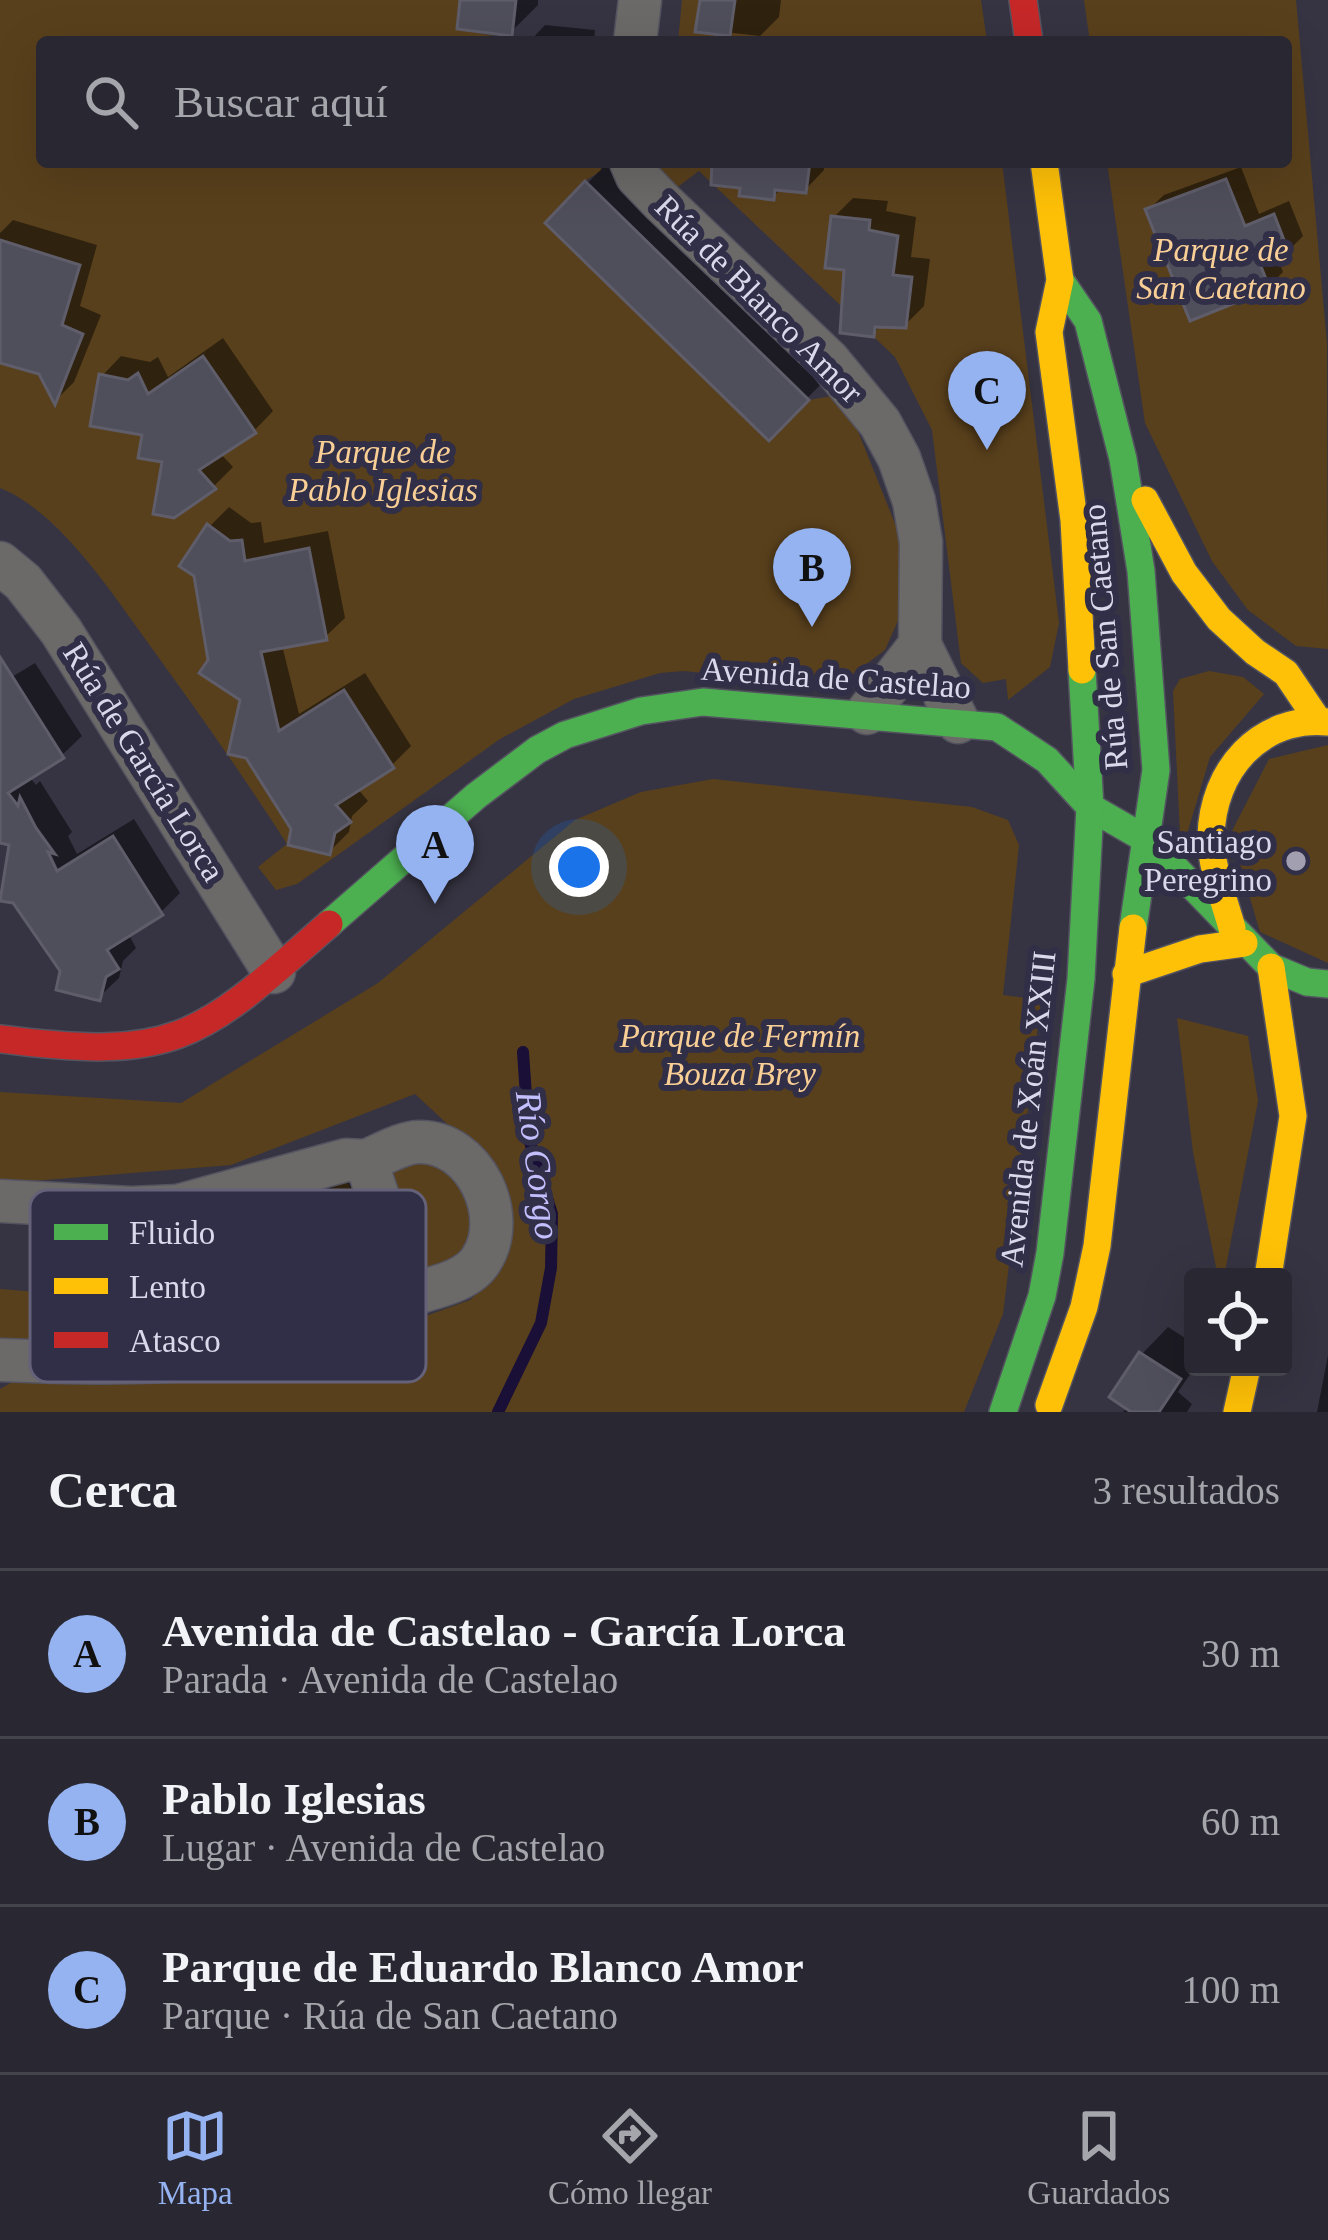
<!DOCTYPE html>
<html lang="es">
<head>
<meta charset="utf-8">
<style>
  :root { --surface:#282732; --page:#302f3a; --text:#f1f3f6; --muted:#a5a5ac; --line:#44444d; --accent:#95b2f1 }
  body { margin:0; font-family:Georgia,serif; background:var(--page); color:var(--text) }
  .controls { position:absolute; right:36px; bottom:36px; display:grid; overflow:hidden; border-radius:12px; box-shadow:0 12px 48px #0002 }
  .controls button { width:108px; height:108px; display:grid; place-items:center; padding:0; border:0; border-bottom:3px solid var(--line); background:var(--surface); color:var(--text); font:60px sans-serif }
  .you { position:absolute; left:579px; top:867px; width:42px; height:42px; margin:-30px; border:9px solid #fff; border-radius:50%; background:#1a73e8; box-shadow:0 0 0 18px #1a73e833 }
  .badge { display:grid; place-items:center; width:78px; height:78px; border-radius:50%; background:var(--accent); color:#111; font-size:39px; font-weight:700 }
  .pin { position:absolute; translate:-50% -99px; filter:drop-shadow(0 3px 6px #0008) }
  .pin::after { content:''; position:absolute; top:63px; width:42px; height:36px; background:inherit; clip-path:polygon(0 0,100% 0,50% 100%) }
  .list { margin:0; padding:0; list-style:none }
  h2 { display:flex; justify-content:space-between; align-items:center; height:156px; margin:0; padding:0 48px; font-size:51px }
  h2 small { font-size:39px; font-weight:400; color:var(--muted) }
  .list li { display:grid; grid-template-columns:78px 1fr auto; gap:36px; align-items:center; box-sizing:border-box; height:168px; padding:0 48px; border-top:3px solid var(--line) }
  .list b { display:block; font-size:45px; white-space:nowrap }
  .list p { margin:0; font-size:39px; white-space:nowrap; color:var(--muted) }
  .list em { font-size:39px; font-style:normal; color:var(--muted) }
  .icon { flex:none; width:66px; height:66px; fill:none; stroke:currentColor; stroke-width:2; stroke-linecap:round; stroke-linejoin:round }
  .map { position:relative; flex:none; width:1328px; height:1412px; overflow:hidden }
  .search { position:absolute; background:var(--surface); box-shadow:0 12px 48px #0002; left:36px; right:36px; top:36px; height:132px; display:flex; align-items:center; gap:30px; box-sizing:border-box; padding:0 42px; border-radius:12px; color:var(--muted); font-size:45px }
  .sheet { height:660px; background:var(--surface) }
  nav { display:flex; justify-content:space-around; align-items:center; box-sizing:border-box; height:168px; border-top:3px solid var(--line); background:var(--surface); font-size:33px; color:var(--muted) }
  nav a { display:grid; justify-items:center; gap:6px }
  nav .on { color:var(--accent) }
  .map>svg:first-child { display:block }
  .green { fill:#59401c }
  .shadow { fill:#0007 }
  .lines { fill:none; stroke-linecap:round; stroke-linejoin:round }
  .stream { stroke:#190f37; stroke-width:12 }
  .building { fill:#4f4e5b; stroke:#5f5d6a; stroke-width:3 }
  .street-casing { stroke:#545360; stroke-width:45 }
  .fast-casing { stroke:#545360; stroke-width:30 }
  .slow-casing { stroke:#545360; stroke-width:30 }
  .jam-casing { stroke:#545360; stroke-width:30 }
  .street { stroke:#6c6a68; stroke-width:42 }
  .fast { stroke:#4caf50; stroke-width:27 }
  .slow { stroke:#ffc107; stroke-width:27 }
  .jam { stroke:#c62828; stroke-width:27 }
  .poi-dot { fill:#a19fb0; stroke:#312e48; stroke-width:4.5 }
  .labels { text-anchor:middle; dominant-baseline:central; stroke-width:12; stroke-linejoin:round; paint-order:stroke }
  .park-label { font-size:33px; font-style:italic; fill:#f9cf96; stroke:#312e48 }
  .street-label { font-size:33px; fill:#dad9eb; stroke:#312e48 }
  .poi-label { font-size:33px; fill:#dad9eb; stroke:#312e48; text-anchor:end }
  .water-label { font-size:36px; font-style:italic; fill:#c3befc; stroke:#312e48 }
  .key { fill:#312e48; stroke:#646179; stroke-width:3 }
  .key-label { font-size:33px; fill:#dad9eb }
</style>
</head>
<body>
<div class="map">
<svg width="1328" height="1412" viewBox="0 0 1328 1412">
  <rect width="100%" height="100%" fill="#363442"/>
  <g class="green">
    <path d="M 0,0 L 460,0 L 457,29 L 526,42 L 42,42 L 42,162 L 601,162 L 601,171 L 585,181 L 545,223 L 769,441 L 809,400 L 843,394 L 904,546 L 904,607 L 885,650 L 845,680 L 788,681 L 684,671 L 660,673 L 574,699 L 500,739 L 297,884 L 276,890 L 258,867 L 287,844 C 244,777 198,712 151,647 C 114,596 59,511 0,488 Z"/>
    <polygon points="682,0 981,0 987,42 678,42"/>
    <polygon points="1084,0 1296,0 1327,344 1328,649 1296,646 1248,610 1212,561 1145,423 1107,162 1286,162 1286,42 1090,42"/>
    <polygon points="651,162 1002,162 1059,623 1050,667 1008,700 1006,679 983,683 961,663 932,430 895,357 699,171 675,189"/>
    <polygon points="1209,671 1243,677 1264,694 1210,757 1181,854 1173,691 1180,679"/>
    <polygon points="1328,745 1328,963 1260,932 1231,833 1269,759"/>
    <polygon points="713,779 972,807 1008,820 1019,845 1003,995 1041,1000 1003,1314 964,1412 0,1412 0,1389 16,1380 340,1347 470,1300 487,1284 511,1240 513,1216 508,1189 498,1171 415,1094 231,1165 33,1181 0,1180 0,1092 181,1103 378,983 575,820 641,792"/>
    <polygon points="1177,1018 1248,1036 1258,1101 1224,1277 1218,1277 1193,1152"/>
    <polygon points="421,1161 440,1164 478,1204 466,1256 417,1277 384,1175 401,1165"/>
    <polygon points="329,1179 345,1180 352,1189 379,1278 376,1288 363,1294 341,1233 346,1231"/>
    <polygon points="0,1289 38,1292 37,1343 0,1339"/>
  </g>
  <g class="shadow">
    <polygon points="463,0 538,0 538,5 511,32"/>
    <polygon points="703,0 781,0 779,17 760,36 699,29"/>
    <polygon points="545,25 595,30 594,42 529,42"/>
    <polygon points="608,162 619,162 834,371 769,437 549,223"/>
    <polygon points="746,162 825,162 824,170 805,190 782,188 773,197"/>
    <polygon points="1241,167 1259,214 1289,201 1303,236 1288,251 1277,255 1283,272 1268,287 1149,209 1164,195"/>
    <polygon points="853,198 888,201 886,211 916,217 911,257 930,259 924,306 905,325 882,324 873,334 847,267 834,217"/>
    <polygon points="13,220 97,245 80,306 101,315 74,382 56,400 41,372 0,360 0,233"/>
    <polygon points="223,338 273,411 254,431 220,453 233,467 214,486 173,514 165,459 102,376 121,356 150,362 158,357 168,377"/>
    <polygon points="229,507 251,523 261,522 264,543 328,531 345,618 325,637 282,645 299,714 365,673 411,746 392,765 357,788 368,801 352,816 349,832 329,852 294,828 243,698 212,660 210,526"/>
    <polygon points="35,663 82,736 62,755 29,776 36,785 40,781 72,832 68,836 77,854 134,819 180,893 161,912 128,933 136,948 123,961 119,978 99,997 63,971 14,901 0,898 12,842 0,840 0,684"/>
    <polygon points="359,1165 389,1264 362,1291 225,1221 252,1194"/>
    <polygon points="1168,1327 1193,1343 1195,1367 1178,1392 1192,1404 1187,1412 1123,1412 1128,1406 1113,1396 1142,1354"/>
    <polygon points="1328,1355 1328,1412 1317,1412"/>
  </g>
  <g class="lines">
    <polyline class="stream" points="498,1412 541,1323 551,1268 552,1214 529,1139 523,1052"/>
  </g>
  <g class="building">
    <polygon points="460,0 516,0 512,36 457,29"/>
    <polygon points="700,0 735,0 730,36 695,32"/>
    <polygon points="712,162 810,162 806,193 775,190 774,200 739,196 740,188 711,185"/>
    <polygon points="1226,179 1245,226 1274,214 1289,253 1260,264 1270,289 1190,321 1145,209"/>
    <polygon points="585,181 809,400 769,441 545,223"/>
    <polygon points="831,216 870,220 869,230 898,236 893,275 912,277 906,328 875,327 874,337 840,333 844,270 825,268"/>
    <polygon points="0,240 80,265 62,325 83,334 55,405 39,374 0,363"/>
    <polygon points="203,356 256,433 199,470 216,489 174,518 153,514 162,462 138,458 142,435 90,426 99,374 128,380 138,373 148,394"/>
    <polygon points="207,524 230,541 242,540 245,561 309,548 327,640 261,652 279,731 344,690 394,768 336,805 351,822 335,833 330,855 288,845 291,829 246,758 228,754 240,700 199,673 208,660 194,576 179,566"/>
    <polygon points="0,657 64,758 8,793 18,806 20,797 36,828 55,854 48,852 57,871 113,836 163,915 107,950 119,969 106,977 100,1001 56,990 60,971 13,903 0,901 9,845 0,843"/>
    <polygon points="1139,1352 1181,1379 1159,1412 1131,1412 1109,1397"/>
  </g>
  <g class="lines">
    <defs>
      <g id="street">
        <polyline points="635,42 640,0"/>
        <polyline points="631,162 637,176 661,201 829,361 880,423 899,458 914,501 921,542 920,645 958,722"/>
        <polyline points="0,563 23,582 61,631 274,972"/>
        <polyline points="867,713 920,645"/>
        <path d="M 366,1161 C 381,1155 403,1142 419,1142 C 475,1141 510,1216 481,1260 C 467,1283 429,1288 406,1296"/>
        <path d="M 0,1201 L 131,1208 L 178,1206 L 346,1160 L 366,1161 L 398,1257 L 406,1296 C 323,1372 109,1364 0,1360"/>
      </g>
      <g id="fast">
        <polyline points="1060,280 1088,321 1123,459 1141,571 1156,770 1133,928"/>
        <polyline points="329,924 476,796 537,750 565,735 641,711 703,702 997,727 1047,760 1090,807 1149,841 1271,967 1307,982 1328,984"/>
        <polyline points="1003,1412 1042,1296 1050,1253 1081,979 1090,807 1082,670"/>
      </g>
      <g id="slow">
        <polyline points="1044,162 1060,280 1049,332 1074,520 1082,670"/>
        <polyline points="1145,500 1184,573 1219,619 1255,652 1286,673 1317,719"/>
        <path d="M 1232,928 C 1224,899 1211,868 1211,837 C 1212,770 1260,716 1328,722"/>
        <polyline points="1126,974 1200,949 1244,943"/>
        <polyline points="1268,1277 1293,1116 1271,967"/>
        <polyline points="1049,1405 1084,1307 1097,1246 1133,928"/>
        <polyline points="1237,1412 1247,1367"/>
      </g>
      <g id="jam">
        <polyline points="1023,0 1029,42"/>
        <path d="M 0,1039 C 178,1062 199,1038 329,924"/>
      </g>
    </defs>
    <use href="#street" class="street-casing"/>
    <use href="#fast" class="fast-casing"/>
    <use href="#slow" class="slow-casing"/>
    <use href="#jam" class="jam-casing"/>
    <use href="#street" class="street"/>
    <use href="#fast" class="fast"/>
    <use href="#slow" class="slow"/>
    <use href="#jam" class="jam"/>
  </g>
  <circle class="poi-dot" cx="1296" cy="861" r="12"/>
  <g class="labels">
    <g class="park-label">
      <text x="1221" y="250">Parque de<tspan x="1221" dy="38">San Caetano</tspan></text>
      <text x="383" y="452">Parque de<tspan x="383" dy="38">Pablo Iglesias</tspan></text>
      <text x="740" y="1036">Parque de Fermín<tspan x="740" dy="38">Bouza Brey</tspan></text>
    </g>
    <g class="street-label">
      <text transform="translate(759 299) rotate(45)">Rúa de Blanco Amor</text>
      <text transform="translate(1105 637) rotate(-95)">Rúa de San Caetano</text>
      <text transform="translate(836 678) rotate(4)">Avenida de Castelao</text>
      <text transform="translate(144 762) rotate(58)">Rúa de García Lorca</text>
      <text transform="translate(1028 1109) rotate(-84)">Avenida de Xoán XXIII</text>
    </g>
    <g class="poi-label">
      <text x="1272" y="842">Santiago<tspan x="1272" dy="38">Peregrino</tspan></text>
    </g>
    <g class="water-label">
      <text transform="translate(538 1165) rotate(82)">Río Corgo</text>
    </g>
  </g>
  <rect x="30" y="1190" width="396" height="192" rx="18" class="key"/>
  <rect x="54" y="1224" width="54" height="16" fill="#4caf50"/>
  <rect x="54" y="1278" width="54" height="16" fill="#ffc107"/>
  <rect x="54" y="1332" width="54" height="16" fill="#c62828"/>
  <g class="key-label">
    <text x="129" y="1244">Fluido</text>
    <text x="129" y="1298">Lento</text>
    <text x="129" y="1352">Atasco</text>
  </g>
</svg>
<div class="controls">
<button><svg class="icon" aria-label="locate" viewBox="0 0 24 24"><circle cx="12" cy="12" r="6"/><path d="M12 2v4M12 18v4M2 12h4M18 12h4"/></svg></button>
</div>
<div class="you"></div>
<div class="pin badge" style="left:435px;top:904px">A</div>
<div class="pin badge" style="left:812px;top:627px">B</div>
<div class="pin badge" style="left:987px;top:450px">C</div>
<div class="search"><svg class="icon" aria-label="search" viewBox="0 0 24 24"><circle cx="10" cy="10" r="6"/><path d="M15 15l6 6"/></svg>Buscar aquí</div>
</div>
<section class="sheet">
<h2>Cerca<small>3 resultados</small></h2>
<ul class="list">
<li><span class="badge">A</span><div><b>Avenida de Castelao - García Lorca</b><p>Parada · Avenida de Castelao</p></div><em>30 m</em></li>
<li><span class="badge">B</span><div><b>Pablo Iglesias</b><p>Lugar · Avenida de Castelao</p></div><em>60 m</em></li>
<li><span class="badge">C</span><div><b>Parque de Eduardo Blanco Amor</b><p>Parque · Rúa de San Caetano</p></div><em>100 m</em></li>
</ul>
</section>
<nav>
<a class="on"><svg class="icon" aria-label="map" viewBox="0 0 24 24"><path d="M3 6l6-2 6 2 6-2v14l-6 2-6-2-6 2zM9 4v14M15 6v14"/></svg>Mapa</a>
<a><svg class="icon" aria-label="directions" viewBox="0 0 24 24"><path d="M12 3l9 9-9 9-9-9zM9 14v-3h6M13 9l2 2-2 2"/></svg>Cómo llegar</a>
<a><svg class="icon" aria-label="saved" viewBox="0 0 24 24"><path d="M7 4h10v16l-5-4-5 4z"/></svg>Guardados</a>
</nav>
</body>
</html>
